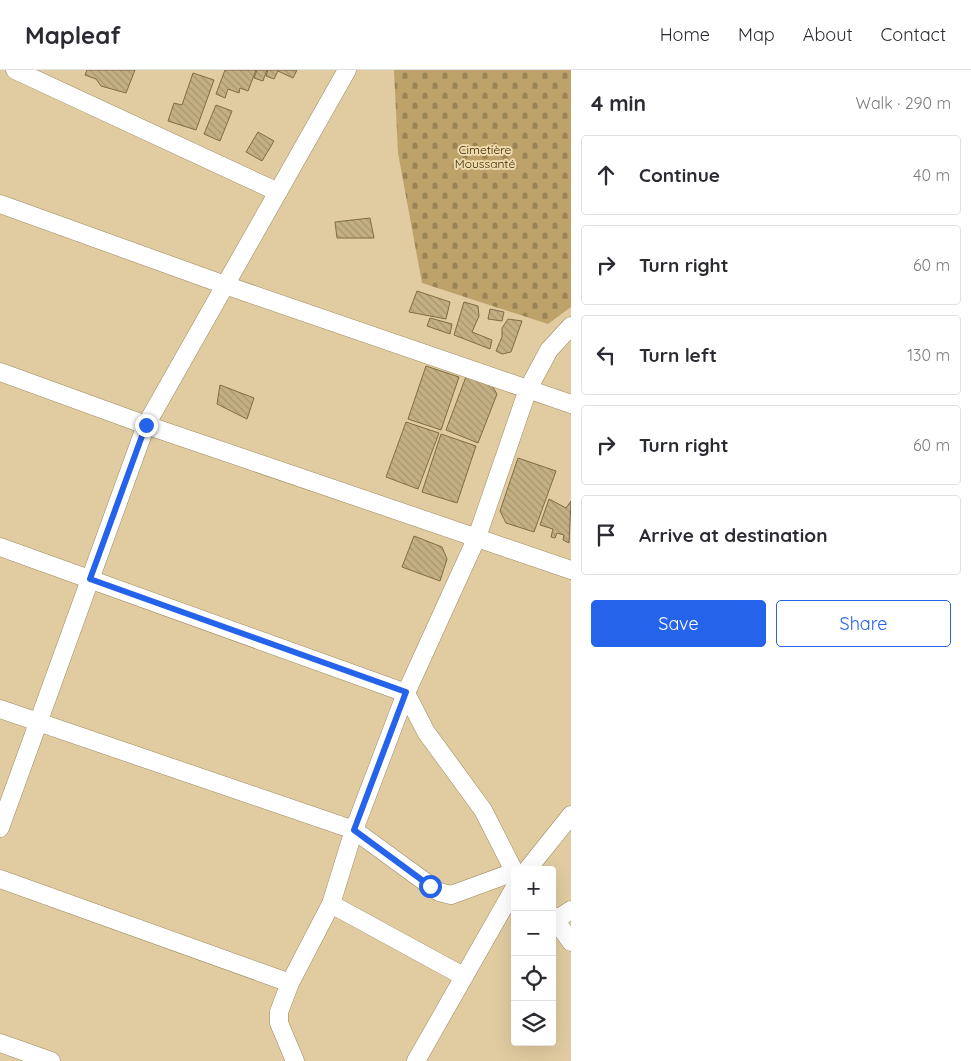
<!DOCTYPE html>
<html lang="en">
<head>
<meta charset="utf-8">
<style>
  :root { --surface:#fff; --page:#f7f7f7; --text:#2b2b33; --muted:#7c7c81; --line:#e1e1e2; --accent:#2563eb }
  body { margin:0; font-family:Quicksand,sans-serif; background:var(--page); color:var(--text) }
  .controls { position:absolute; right:15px; bottom:15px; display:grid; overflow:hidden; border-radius:5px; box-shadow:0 5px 20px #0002 }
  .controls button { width:45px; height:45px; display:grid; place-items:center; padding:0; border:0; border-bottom:1px solid var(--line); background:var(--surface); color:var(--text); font:25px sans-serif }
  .stop { position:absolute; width:15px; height:15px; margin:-11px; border:4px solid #2563eb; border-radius:50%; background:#fff }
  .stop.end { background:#2563eb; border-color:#fff; box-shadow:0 1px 5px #0008 }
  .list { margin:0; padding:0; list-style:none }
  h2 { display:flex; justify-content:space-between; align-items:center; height:65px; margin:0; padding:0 20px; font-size:21px }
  h2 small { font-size:16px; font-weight:400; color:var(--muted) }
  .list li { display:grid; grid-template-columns:32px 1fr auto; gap:15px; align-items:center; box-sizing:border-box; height:80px; margin:0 10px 10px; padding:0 10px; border:1px solid var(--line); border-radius:5px }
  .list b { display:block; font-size:19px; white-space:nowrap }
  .list em { font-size:16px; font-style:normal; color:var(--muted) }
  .actions { display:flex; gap:10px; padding:15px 20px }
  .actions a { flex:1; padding:11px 0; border:1px solid var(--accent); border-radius:5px; text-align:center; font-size:18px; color:var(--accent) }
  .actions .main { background:var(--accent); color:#fff }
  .icon { flex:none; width:28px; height:28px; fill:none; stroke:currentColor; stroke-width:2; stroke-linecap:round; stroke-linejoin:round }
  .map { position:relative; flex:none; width:571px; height:991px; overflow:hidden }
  header { display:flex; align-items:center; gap:30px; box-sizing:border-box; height:70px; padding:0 25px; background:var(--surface); border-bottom:1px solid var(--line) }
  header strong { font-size:24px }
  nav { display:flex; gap:28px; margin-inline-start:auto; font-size:18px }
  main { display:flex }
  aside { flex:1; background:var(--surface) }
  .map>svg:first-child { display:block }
  .cemetery { fill:url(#cemetery-stones) }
  .building { fill:url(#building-back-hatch); stroke:#7e6c43 }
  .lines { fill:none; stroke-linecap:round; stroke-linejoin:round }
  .minor-casing { stroke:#9d8960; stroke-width:19 }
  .minor { stroke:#fff; stroke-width:18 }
  .route { stroke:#2563eb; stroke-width:6 }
  .labels { text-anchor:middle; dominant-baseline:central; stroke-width:4; stroke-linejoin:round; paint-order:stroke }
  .park-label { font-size:12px; fill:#372800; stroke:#efdaad }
</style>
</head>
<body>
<header>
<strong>Mapleaf</strong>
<nav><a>Home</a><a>Map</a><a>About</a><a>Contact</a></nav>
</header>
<main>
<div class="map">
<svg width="571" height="991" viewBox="0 0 571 991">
  <defs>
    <pattern id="cemetery-stones" width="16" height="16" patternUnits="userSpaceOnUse" patternTransform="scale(1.25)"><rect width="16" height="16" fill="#bda36a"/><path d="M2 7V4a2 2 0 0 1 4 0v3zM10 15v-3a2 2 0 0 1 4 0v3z" fill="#998455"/></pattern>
    <pattern id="building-back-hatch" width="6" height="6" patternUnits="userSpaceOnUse" patternTransform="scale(1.25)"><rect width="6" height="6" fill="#c3af84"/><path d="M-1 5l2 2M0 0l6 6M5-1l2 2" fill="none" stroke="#a79670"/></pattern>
  </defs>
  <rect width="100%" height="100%" fill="#e1cca1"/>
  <polygon class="cemetery" points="394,0 571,0 571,237 548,254 422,213 398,83"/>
  <g class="building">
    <polygon points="87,0 135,0 126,23 101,16 96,9 85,5"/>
    <polygon points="225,0 256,0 248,21 240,18 239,23 228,19 225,28 216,24"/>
    <polygon points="257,0 267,0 263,11 254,8"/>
    <polygon points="268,0 297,0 293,8 278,1 274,9 266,6"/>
    <polygon points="193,3 214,10 196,60 168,51 174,33 182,35"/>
    <polygon points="216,35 232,41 220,71 204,64"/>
    <polygon points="258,62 274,71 262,91 246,82"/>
    <polygon points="370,148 374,168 337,168 335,152"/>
    <polygon points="417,221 450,232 446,249 409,242"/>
    <polygon points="464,232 478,236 479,246 472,262 492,270 490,279 454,265"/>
    <polygon points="490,239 504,242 502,251 488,249"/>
    <polygon points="430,248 452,254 450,264 427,256"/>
    <polygon points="508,249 522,251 511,282 502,284 496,281 502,267 502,258"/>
    <polygon points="426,296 459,307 441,360 408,349"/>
    <polygon points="467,304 491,314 497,324 478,373 446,360"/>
    <polygon points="220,315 254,328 247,349 217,334"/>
    <polygon points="406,352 439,363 418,419 386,407"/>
    <polygon points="441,364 476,376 457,433 422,422"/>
    <polygon points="518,388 556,401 534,462 506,453 500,441"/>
    <polygon points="549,429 566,438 571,431 569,473 563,470 564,465 557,463 555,468 551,467 553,459 540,455"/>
    <polygon points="414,466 442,477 447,489 440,511 402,497"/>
  </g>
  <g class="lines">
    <defs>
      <g id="minor">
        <polyline points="15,0 278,122"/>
        <polyline points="0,134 225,215 571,334"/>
        <polyline points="0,302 146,355 571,500"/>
        <polyline points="0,477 406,623 426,662 483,740 515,803"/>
        <polyline points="0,639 354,760 439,822 451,825 514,802"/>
        <polyline points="0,758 146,355 347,0"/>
        <polyline points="527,800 571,745"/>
        <polyline points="0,809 290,913"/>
        <polyline points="331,834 463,906"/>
        <polyline points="552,845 571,872"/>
        <polyline points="557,849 571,840"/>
        <polyline points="0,973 51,991"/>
        <polyline points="295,991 279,953 279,942 290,913 331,834 354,760 406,623 477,467 528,319 549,280 571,256"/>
        <polyline points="416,991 515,817"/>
      </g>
    </defs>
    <use href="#minor" class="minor-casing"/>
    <use href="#minor" class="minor"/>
  </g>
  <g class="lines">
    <polyline class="route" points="146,355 90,509 406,622 354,760 430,816"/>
  </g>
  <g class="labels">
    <g class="park-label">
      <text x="485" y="79">Cimetière<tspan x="485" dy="14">Moussanté</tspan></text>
    </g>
  </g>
</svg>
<div class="controls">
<button>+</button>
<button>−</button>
<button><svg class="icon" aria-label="locate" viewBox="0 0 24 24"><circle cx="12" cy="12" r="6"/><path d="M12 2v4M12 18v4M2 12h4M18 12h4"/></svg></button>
<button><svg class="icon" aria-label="layers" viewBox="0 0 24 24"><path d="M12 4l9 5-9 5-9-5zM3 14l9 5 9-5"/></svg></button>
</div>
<div class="stop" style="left:430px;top:816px"></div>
<div class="stop end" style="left:146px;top:355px"></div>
</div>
<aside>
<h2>4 min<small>Walk · 290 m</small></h2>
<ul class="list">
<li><svg class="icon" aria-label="ahead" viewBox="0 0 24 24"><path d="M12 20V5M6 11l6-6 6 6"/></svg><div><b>Continue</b></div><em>40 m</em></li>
<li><svg class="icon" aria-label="right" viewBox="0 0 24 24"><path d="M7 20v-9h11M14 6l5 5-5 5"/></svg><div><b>Turn right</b></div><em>60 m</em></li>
<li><svg class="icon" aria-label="left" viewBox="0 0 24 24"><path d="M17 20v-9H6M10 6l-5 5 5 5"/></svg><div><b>Turn left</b></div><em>130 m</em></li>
<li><svg class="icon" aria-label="right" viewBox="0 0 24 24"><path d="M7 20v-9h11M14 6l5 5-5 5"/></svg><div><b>Turn right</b></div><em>60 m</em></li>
<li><svg class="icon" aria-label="arrive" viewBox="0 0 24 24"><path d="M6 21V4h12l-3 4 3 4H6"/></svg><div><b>Arrive at destination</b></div></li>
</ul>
<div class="actions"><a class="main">Save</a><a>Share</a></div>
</aside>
</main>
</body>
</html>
